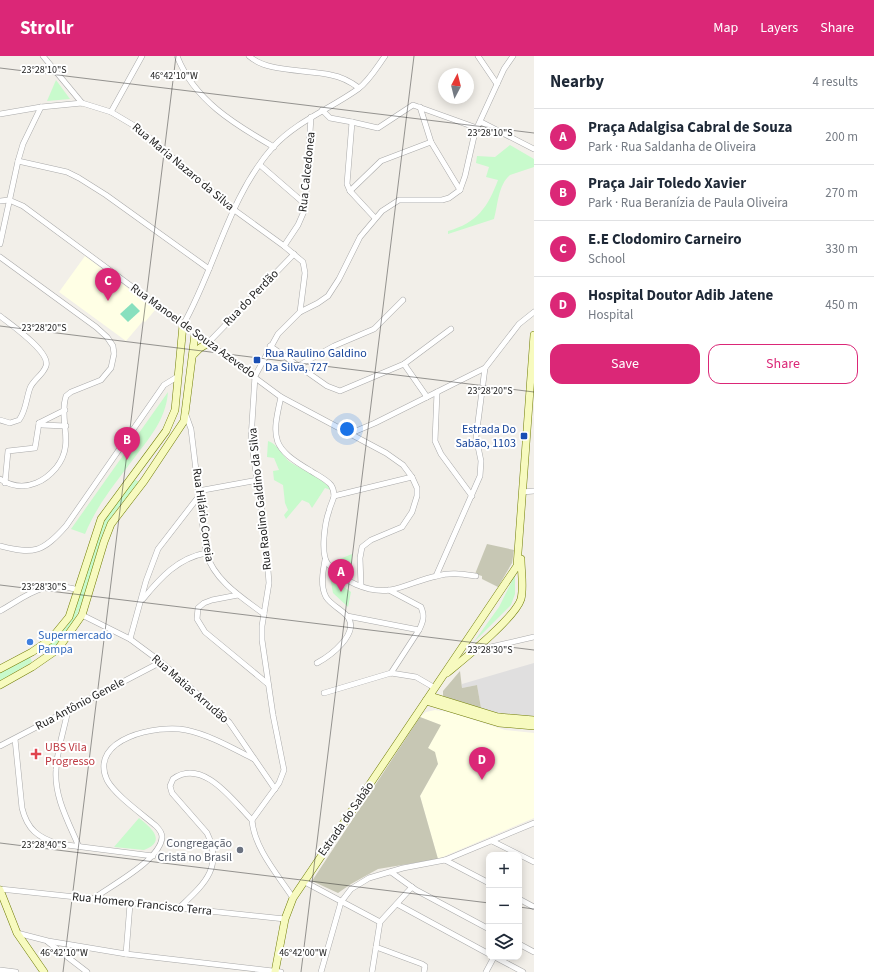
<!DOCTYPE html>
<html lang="en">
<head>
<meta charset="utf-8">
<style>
  :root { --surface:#fff; --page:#f2f2f3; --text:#1f2937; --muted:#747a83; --line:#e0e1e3; --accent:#db2777 }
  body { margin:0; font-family:"Source Sans 3",sans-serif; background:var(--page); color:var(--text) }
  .controls { position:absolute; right:12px; bottom:12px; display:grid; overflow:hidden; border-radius:8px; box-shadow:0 2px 10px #0003 }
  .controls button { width:36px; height:36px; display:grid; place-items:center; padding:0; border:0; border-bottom:1px solid var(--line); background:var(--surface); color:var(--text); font:20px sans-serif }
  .compass { position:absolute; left:438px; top:12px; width:36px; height:36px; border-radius:50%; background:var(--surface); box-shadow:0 2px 10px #0003; rotate:7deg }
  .you { position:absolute; left:347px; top:373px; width:14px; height:14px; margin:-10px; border:3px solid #fff; border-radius:50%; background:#1a73e8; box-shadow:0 0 0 6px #1a73e833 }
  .badge { display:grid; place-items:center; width:26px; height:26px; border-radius:50%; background:var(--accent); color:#fff; font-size:13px; font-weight:700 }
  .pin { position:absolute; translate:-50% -33px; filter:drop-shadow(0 1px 2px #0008) }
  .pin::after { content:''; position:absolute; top:21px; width:14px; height:12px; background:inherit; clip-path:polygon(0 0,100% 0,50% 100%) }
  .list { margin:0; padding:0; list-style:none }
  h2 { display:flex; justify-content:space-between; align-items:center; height:52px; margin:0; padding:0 16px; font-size:17px }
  h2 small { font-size:13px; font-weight:400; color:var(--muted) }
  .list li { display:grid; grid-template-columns:26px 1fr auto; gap:12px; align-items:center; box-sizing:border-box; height:56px; padding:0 16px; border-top:1px solid var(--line) }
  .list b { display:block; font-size:15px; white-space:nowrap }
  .list p { margin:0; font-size:13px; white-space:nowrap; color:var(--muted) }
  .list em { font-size:13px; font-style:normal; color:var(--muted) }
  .actions { display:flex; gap:8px; padding:12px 16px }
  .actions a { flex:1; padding:9px 0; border:1px solid var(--accent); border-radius:12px; text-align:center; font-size:14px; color:var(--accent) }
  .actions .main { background:var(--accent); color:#fff }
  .icon { flex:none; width:22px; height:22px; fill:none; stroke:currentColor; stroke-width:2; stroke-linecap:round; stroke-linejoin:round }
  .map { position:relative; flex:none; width:534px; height:916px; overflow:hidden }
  header { display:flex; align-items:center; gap:24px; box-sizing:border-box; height:56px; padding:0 20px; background:var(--accent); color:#fff }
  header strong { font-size:19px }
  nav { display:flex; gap:22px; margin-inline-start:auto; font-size:14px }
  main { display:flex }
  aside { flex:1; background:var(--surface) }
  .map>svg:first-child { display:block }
  .residential { fill:#e0dfdf }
  .education { fill:#ffffe5 }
  .construction { fill:#c7c7b4 }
  .park { fill:#c8facc }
  .pitch { fill:#88e0be }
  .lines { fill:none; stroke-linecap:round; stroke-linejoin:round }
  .street-casing { stroke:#a9a9a9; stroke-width:6 }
  .secondary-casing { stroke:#707d05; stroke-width:8 }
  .street { stroke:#fff; stroke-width:5 }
  .secondary { stroke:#f7fabf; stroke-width:7 }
  .ticks { fill:none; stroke:#222; stroke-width:1; stroke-opacity:0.45 }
  .transit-dot { fill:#1a4fb4; stroke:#fff; stroke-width:1.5 }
  .shop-dot { fill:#3f7fe0; stroke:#fff; stroke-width:1.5 }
  .health-dot { fill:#e0444e; stroke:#fff; stroke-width:1.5 }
  .worship-dot { fill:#6b7280; stroke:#fff; stroke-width:1.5 }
  .labels { text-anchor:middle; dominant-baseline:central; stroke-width:4; stroke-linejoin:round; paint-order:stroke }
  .street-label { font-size:12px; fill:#222; stroke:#fff }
  .transit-label { font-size:12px; fill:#164399; stroke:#fff; text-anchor:start }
  .shop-label { font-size:12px; fill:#366cbe; stroke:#fff; text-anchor:start }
  .health-label { font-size:12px; fill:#be3a42; stroke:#fff; text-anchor:start }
  .worship-label { font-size:12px; fill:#5b616d; stroke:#fff; text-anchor:end }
  .ticks-label { font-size:10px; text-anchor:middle; fill:#222; stroke:#fff; stroke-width:4; stroke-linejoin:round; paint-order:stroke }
</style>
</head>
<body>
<header>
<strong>Strollr</strong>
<nav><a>Map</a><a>Layers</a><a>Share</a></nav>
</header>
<main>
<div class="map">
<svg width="534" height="916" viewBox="0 0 534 916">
  <rect width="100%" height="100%" fill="#f2efe9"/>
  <polygon class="residential" points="534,607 534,662 509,661 481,652 477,629 462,632 462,628"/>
  <g class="education">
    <polygon points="85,200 156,253 145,266 143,265 126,285 59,236"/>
    <polygon points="435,654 449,656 505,674 534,677 534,762 438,803 420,740 438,708 428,692 440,669 420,661 426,656"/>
  </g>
  <g class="construction">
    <polygon points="487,488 514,494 512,507 498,531 482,523 482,520 475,518"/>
    <polygon points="460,615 462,632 477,629 481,652 443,640 443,635"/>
    <polygon points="420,661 441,669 428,692 435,696 438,708 420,740 438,803 378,813 351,828 338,837 312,825"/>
  </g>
  <g class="park">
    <polygon points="56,24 70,43 47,45"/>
    <path d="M 510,89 L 534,103 L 534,111 L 510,119 C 498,129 498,149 494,163 L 448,178 L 448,175 C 477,167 488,151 498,124 L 486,121 L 489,111 L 476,107 L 477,100 L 495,101 Z"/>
    <path d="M 168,336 C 166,363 150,381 135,401 C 116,426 97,449 85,478 L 71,473 Z"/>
    <path d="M 268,385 C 278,388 282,400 290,406 C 302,414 324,422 331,434 L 325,432 L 312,452 L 309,447 L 302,444 L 286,463 L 284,459 L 288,454 L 285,447 L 283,429 L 274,424 L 273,415 L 279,414 L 274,402 L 267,401 Z"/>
    <path d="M 134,423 L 139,426 C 128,440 115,454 106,470 C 91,502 82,592 39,597 L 66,571 L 74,557 L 100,475 L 107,460 Z"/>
    <polygon points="352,498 351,518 342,511 337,504"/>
    <polygon points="515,519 515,538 511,549 473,587 499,551"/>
    <polygon points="330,521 351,536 348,551 333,537"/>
    <polygon points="30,601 32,606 0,625 0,617"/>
    <path d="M 139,762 C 150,771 168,785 144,794 L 114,791 Z"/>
  </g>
  <polygon class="pitch" points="132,247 140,255 128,266 120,258"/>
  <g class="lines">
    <defs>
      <g id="street">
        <polyline points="43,0 82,47"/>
        <path d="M 177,0 C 194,44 234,68 274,91"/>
        <path d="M 249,0 C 268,17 307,13 331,19 C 342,21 351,26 359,32"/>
        <polyline points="478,0 497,28"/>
        <polyline points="420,51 431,86 460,134"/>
        <polyline points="322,54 330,62 352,66"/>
        <polyline points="111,56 142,0"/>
        <polyline points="0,58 41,51 82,47 111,56 138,72 233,153 284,190 303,206 305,217 300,256"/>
        <polyline points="481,66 534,93"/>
        <polyline points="18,105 67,116 79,122 106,139 209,213"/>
        <polyline points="260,109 305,148"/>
        <polyline points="350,135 381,105 431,86"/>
        <polyline points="0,145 9,144 23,150 281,341 386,397 403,409 412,421 417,432 417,440 412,456 402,471 371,484 362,491 360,502 361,530"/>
        <polyline points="375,162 350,135 347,128 352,66 378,72 413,49 477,72"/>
        <polyline points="0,188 18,105 23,88 41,51"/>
        <polyline points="284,190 298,169 305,153 311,61"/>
        <path d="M 0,201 L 96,271 L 107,281 L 113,290 L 114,298 L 111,312 L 101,324 L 71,336 L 66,340 C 58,366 76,387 56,412 C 50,419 44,424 36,427 C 24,432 11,430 0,423"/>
        <path d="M 0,260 C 10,268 51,296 46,310 C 43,319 33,324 30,332 C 26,343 26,355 19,364 L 10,367 L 0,364"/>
        <path d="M 183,269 C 216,211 228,142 273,91 C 297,65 330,53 358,33 C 369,25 377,11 385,0"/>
        <polyline points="208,287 294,198"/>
        <polyline points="270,290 327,330 340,335 404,308 451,273"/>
        <polyline points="404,308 427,341"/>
        <polyline points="298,310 334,290 374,273 403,244"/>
        <polyline points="437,336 435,385 441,398 472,440"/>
        <path d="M 281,341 C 271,384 272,392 311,415 C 317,419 326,423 331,429 C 333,432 334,437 334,440 C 333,445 330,450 329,455 C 325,466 320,498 328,508 C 342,525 368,537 390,534 C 406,531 421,523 437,520 C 450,516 462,518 476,520"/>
        <polyline points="65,354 39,367 42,369 66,370"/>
        <path d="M 186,359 L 191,373 L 206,497 C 215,525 241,541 264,558"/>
        <polyline points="349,378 375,367 485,312 519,268 534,256"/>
        <polyline points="5,427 8,395 35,392 39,367"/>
        <polyline points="198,435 258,424"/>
        <polyline points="522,436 534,435"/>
        <polyline points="334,440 412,421"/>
        <path d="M 0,490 C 34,499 43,496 66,470 L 164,329 L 177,321"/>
        <polyline points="436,520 480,420 481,405 476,381 485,312"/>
        <path d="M 389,534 L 421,551 C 425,560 423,566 419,574 L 391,617"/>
        <polyline points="238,539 212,544 204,547 198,552 197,563 205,576 268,628"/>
        <path d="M 143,543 C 160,522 178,502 206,497"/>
        <path d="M 0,555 C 28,539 44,523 78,534"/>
        <polyline points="82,559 130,583 161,606 218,656 229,666 275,733"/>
        <polyline points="347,560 419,574"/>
        <polyline points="130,583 146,525 158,493 199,440"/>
        <polyline points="473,595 534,581"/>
        <path d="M 317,607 C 330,600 361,577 347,560 C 341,553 331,549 326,541 C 320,530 323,515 325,504"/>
        <polyline points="324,637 391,617 416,621 435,632"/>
        <path d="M 68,654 C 64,674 57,694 56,714 C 54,741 69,767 79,791"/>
        <path d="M 15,683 L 22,752 C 27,773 38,782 59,788 L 153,800"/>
        <polyline points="0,690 161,606"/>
        <polyline points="492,785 534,806"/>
        <polyline points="445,804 489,827"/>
        <polyline points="391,816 416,834 489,873"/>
        <polyline points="303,825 380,866"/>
        <polyline points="0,833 285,863"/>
        <path d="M 293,842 C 278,819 254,792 252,764 L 279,727 L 284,714 L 273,659 L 262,584 L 262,570 L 269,527 L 265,476 L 251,383 L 255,320 L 278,278 L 300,256 L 318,247 L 328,240 L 339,223 L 360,181 L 382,155 L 399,144 L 442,144 L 449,142 L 460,134 L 465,120 L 475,76 L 504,13 L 513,0"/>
        <path d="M 93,843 C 110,830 161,804 162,781 C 162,776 159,773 156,770 C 142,758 115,739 107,724 C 88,682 159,668 186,674 C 210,679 232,692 254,703"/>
        <polyline points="519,843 534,851"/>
        <polyline points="397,848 489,898"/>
        <path d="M 180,851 C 203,829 224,812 207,777 L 172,737 L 170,730 L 173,723 C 203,701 234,746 252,764"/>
        <polyline points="17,877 48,885 126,898 281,916"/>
        <polyline points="48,886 87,916"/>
        <polyline points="519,888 534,896"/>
        <polyline points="376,891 422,908 425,910 424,916"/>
        <polyline points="126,898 130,848"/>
        <polyline points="495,901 523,916"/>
        <polyline points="0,914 16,916"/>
        <polyline points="321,916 341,846 351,833 369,822 403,812 445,804 534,767"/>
        <polyline points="372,916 380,866 412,831"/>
        <polyline points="486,916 494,901"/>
      </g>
      <g id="secondary">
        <polyline points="193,299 200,292 208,287"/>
        <polyline points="0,613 32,596 51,583 69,561 101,463 166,375 175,354 183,269"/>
        <path d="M 447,617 C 464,603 515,562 521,543 C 524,530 521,516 521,503"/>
        <polyline points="0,629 32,611 58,593 82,559 104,486 111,468 144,425 184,365 195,278"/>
        <polyline points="430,640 498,661 534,664"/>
        <polyline points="426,645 499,667 534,670"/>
        <polyline points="0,834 17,877 44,916"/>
        <polyline points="275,916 285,863 293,842 517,510 534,279"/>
      </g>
    </defs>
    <use href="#street" class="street-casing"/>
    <use href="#secondary" class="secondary-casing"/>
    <use href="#street" class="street"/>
    <use href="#secondary" class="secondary"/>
  </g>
  <path class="ticks" d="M 0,12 L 534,77M 0,270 L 534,336M 0,529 L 534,594M 0,787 L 489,847M 519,851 L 534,853M 63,916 L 176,0M 301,916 L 414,0"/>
  <g class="transit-dot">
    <rect x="253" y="300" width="8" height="8" rx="2"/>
    <rect x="520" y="376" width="8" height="8" rx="2"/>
  </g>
  <circle class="shop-dot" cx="30" cy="586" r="4"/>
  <path class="health-dot" d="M34 692h4v4h4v4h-4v4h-4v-4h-4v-4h4z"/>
  <circle class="worship-dot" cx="240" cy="794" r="4"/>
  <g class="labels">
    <g class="street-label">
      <text transform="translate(183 111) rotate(40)">Rua Maria Nazaro da Silva</text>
      <text transform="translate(307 116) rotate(-84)">Rua Calcedonea</text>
      <text transform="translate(251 242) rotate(-46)">Rua do Perdão</text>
      <text transform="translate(193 275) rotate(36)">Rua Manoel de Souza Azevedo</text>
      <text transform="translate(260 443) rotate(-96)">Rua Raolino Galdino da Silva</text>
      <text transform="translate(203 459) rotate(82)">Rua Hilário Correia</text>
      <text transform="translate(190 633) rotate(41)">Rua Matias Arrudão</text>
      <text transform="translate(80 648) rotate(-28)">Rua Antônio Genele</text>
      <text transform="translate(346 763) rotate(-55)">Estrada do Sabão</text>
      <text transform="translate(142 848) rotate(6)">Rua Homero Francisco Terra</text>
    </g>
    <g class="transit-label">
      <text x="265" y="297">Rua Raulino Galdino<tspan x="265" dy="14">Da Silva, 727</tspan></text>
      <text x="516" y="373" text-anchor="end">Estrada Do<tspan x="516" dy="14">Sabão, 1103</tspan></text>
    </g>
    <g class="shop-label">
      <text x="38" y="579">Supermercado<tspan x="38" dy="14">Pampa</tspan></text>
    </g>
    <g class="health-label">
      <text x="45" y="691">UBS Vila<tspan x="45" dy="14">Progresso</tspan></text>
    </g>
    <g class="worship-label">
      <text x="232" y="787">Congregação<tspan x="232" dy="14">Cristã no Brasil</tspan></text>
    </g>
  </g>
  <g class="ticks-label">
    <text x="44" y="17">23°28'10"S</text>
    <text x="174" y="23">46°42'10"W</text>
    <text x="490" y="80">23°28'10"S</text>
    <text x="44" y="275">23°28'20"S</text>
    <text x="490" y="338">23°28'20"S</text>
    <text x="44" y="534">23°28'30"S</text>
    <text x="490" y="597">23°28'30"S</text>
    <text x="44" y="792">23°28'40"S</text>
    <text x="64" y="900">46°42'10"W</text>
    <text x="303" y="900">46°42'00"W</text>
  </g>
</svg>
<div class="controls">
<button>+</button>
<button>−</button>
<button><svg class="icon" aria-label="layers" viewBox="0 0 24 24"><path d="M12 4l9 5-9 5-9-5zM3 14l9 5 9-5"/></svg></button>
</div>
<svg class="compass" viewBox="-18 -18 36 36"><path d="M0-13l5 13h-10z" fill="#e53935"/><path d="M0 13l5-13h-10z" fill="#747a83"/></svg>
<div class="you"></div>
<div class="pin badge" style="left:341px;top:536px">A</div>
<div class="pin badge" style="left:127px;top:404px">B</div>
<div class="pin badge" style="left:108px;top:245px">C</div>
<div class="pin badge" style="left:482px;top:724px">D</div>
</div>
<aside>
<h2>Nearby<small>4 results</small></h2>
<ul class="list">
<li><span class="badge">A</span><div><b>Praça Adalgisa Cabral de Souza</b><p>Park · Rua Saldanha de Oliveira</p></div><em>200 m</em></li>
<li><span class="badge">B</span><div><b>Praça Jair Toledo Xavier</b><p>Park · Rua Beranízia de Paula Oliveira</p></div><em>270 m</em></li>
<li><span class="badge">C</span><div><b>E.E Clodomiro Carneiro</b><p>School</p></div><em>330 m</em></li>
<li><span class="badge">D</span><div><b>Hospital Doutor Adib Jatene</b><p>Hospital</p></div><em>450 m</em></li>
</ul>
<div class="actions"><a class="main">Save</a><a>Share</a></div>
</aside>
</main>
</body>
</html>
